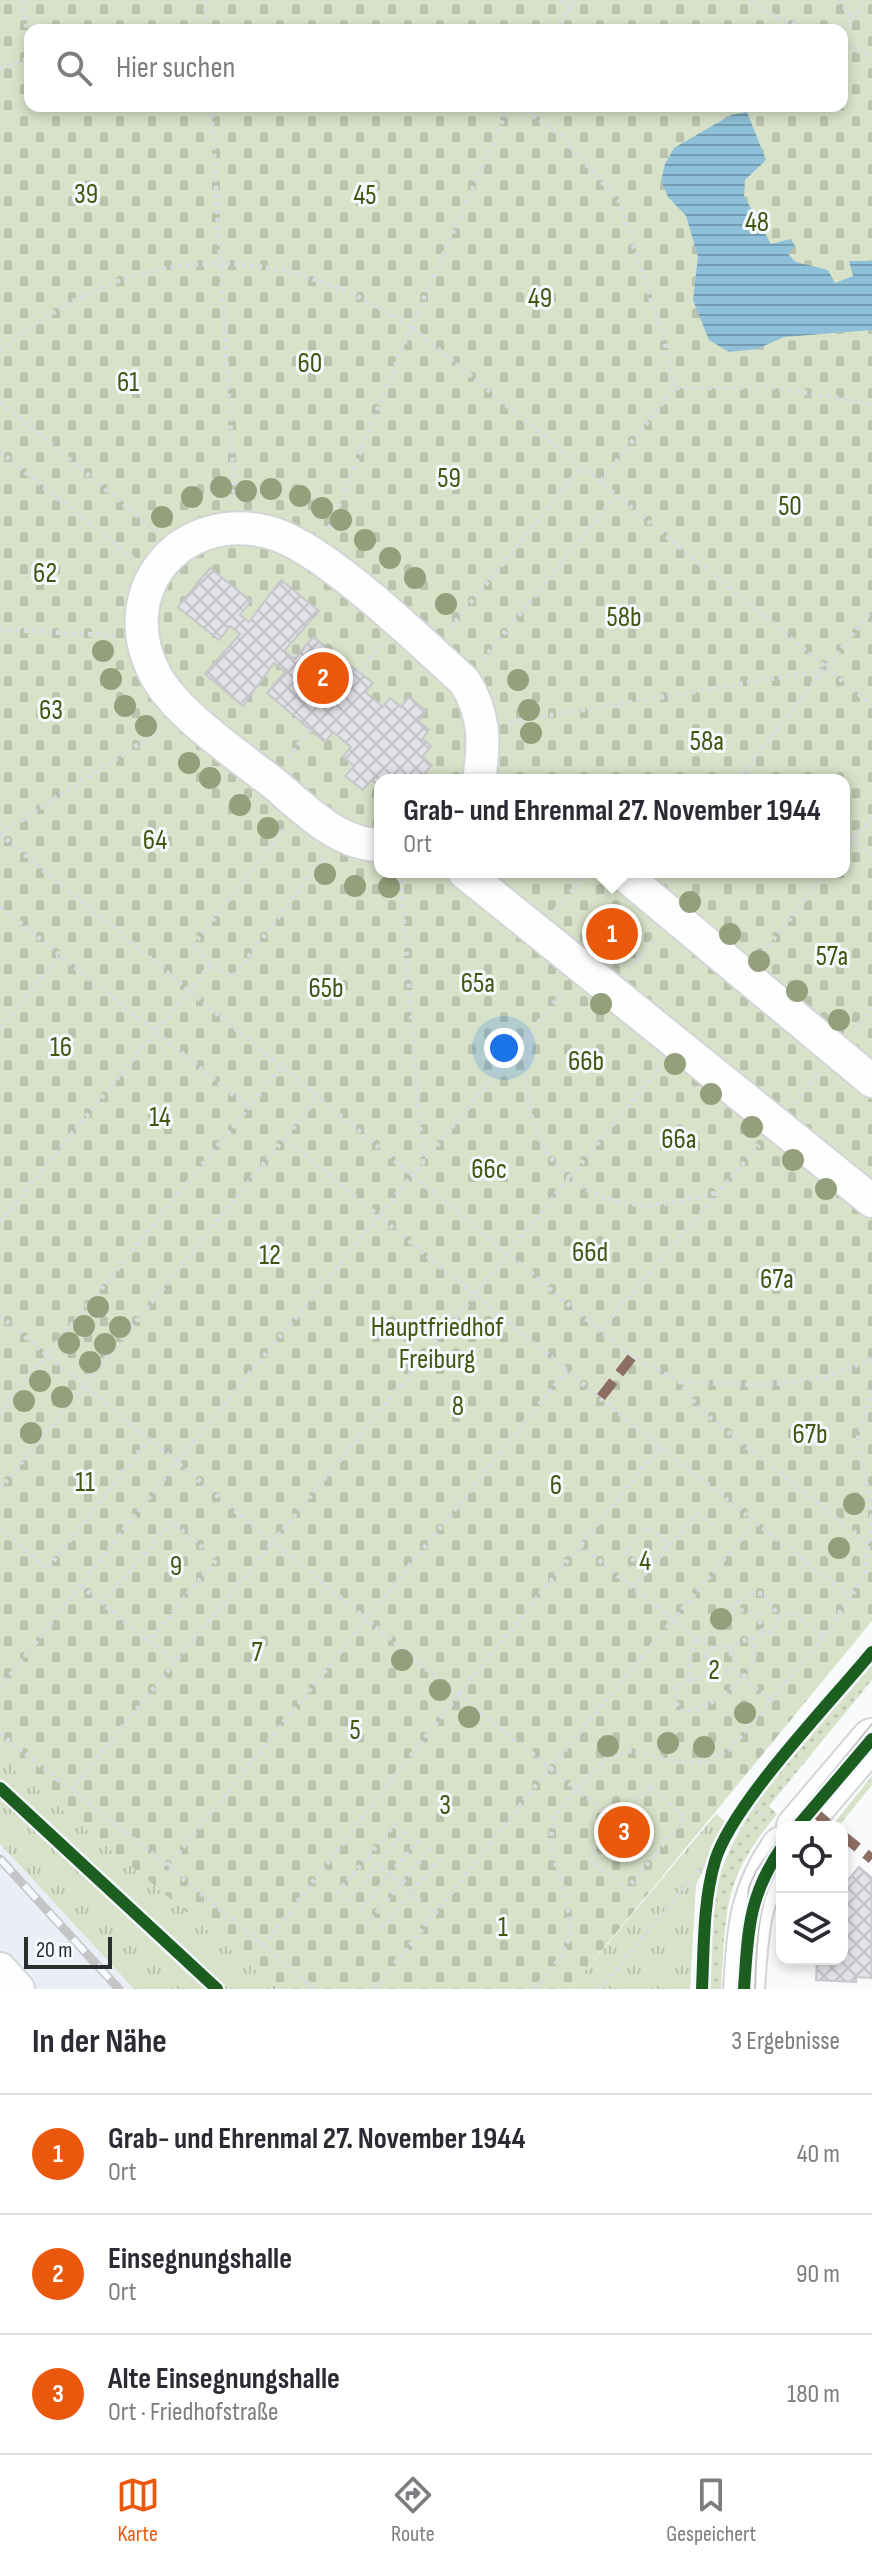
<!DOCTYPE html>
<html lang="de">
<head>
<meta charset="utf-8">
<style>
  :root { --surface:#fff; --page:#f2f2f3; --text:#2b2b33; --muted:#7c7c81; --line:#e1e1e2; --accent:#ea580c }
  body { margin:0; font-family:"Sofia Sans Condensed",sans-serif; background:var(--page); color:var(--text) }
  .controls { position:absolute; right:24px; bottom:24px; display:grid; overflow:hidden; border-radius:16px; box-shadow:0 4px 12px #0003 }
  .controls button { width:72px; height:72px; display:grid; place-items:center; padding:0; border:0; border-bottom:2px solid var(--line); background:var(--surface); color:var(--text); font:40px sans-serif }
  .scale { position:absolute; left:24px; bottom:20px; width:88px; box-sizing:border-box; padding-left:8px; border:4px solid #2c2d2f; border-top:0; font-size:22px; line-height:28px; white-space:nowrap; color:#2c2d2f; -webkit-text-stroke:6px #f6f9fe; paint-order:stroke }
  .you { position:absolute; left:504px; top:1048px; width:28px; height:28px; margin:-20px; border:6px solid #fff; border-radius:50%; background:#1a73e8; box-shadow:0 0 0 12px #1a73e833 }
  .badge { display:grid; place-items:center; width:52px; height:52px; border-radius:50%; background:var(--accent); color:#fff; font-size:26px; font-weight:700 }
  .pin { position:absolute; translate:-50% -50%; border:4px solid #fff; box-shadow:0 2px 8px #0006 }
  .popup { position:absolute; left:374px; top:774px; width:476px; height:104px; box-sizing:border-box; display:grid; place-content:center; border-radius:16px; background:var(--surface); filter:drop-shadow(0 2px 6px #0005); font-size:26px; white-space:nowrap; color:var(--muted) }
  .popup b { font-size:30px; color:var(--text) }
  .popup::after { content:''; position:absolute; left:50%; top:100%; margin-left:-16px; border:16px solid transparent; border-top-color:var(--surface) }
  .list { margin:0; padding:0; list-style:none }
  h2 { display:flex; justify-content:space-between; align-items:center; height:104px; margin:0; padding:0 32px; font-size:34px }
  h2 small { font-size:26px; font-weight:400; color:var(--muted) }
  .list li { display:grid; grid-template-columns:52px 1fr auto; gap:24px; align-items:center; box-sizing:border-box; height:120px; padding:0 32px; border-top:2px solid var(--line) }
  .list b { display:block; font-size:30px; white-space:nowrap }
  .list p { margin:0; font-size:26px; white-space:nowrap; color:var(--muted) }
  .list em { font-size:26px; font-style:normal; color:var(--muted) }
  .icon { flex:none; width:44px; height:44px; fill:none; stroke:currentColor; stroke-width:2; stroke-linecap:round; stroke-linejoin:round }
  .map { position:relative; flex:none; width:872px; height:1989px; overflow:hidden }
  .search { position:absolute; background:var(--surface); box-shadow:0 4px 12px #0003; left:24px; right:24px; top:24px; height:88px; display:flex; align-items:center; gap:20px; box-sizing:border-box; padding:0 28px; border-radius:16px; color:var(--muted); font-size:30px }
  .sheet { height:464px; background:var(--surface) }
  nav { display:flex; justify-content:space-around; align-items:center; box-sizing:border-box; height:112px; border-top:2px solid var(--line); background:var(--surface); font-size:22px; color:var(--muted) }
  nav a { display:grid; justify-items:center; gap:4px }
  nav .on { color:var(--accent) }
  .map>svg:first-child { display:block }
  .built { fill:#eaeef6 }
  .grass { fill:url(#grass-dots) }
  .cemetery { fill:url(#cemetery-stones); fill-rule:evenodd }
  .park { fill:url(#park-tufts) }
  .water { fill:url(#water-rules) }
  .building { fill:url(#building-cross-hatch); stroke:#c6c7c9; stroke-width:2 }
  .lines { fill:none; stroke-linecap:round; stroke-linejoin:round }
  .minor-casing { stroke:#d3d4d6; stroke-width:36 }
  .major-casing { stroke:#d3d4d6; stroke-width:44 }
  .path { stroke:#dadbdb; stroke-width:5; stroke-dasharray:4 4; stroke-linecap:butt }
  .minor { stroke:#fefeff; stroke-width:32 }
  .major { stroke:#fefeff; stroke-width:40 }
  .tram { stroke:#c5c5c6; stroke-width:2 }
  .rail-casing { stroke:#c5c5c6; stroke-width:9 }
  .rail { stroke:#f6f9fe; stroke-width:6; stroke-dasharray:18; stroke-linecap:butt }
  .quiet { stroke:#8d6e63; stroke-width:10; stroke-dasharray:20 10; stroke-linecap:butt }
  .cycleway-casing { stroke:#f6f9fe; stroke-width:17 }
  .cycleway { stroke:#1b5e20; stroke-width:12 }
  .tree { fill:#949f7b }
  .labels { text-anchor:middle; dominant-baseline:central; stroke-width:6; stroke-linejoin:round; paint-order:stroke }
  .park-label { font-size:28px; fill:#425511; stroke:#f6f9fe }
</style>
</head>
<body>
<div class="map">
<svg width="872" height="1989" viewBox="0 0 872 1989">
  <defs>
    <pattern id="grass-dots" width="8" height="8" patternUnits="userSpaceOnUse" patternTransform="scale(2)"><rect width="8" height="8" fill="#d8e2c9"/><path d="M2 2h.1M6 6h.1" fill="none" stroke="#bac2ad" stroke-width="1.8" stroke-linecap="round"/></pattern>
    <pattern id="cemetery-stones" width="16" height="16" patternUnits="userSpaceOnUse" patternTransform="scale(2)"><rect width="16" height="16" fill="#d8e2c9"/><path d="M2 7V4a2 2 0 0 1 4 0v3zM10 15v-3a2 2 0 0 1 4 0v3z" fill="#bac2ad"/></pattern>
    <pattern id="park-tufts" width="24" height="20" patternUnits="userSpaceOnUse" patternTransform="scale(2)"><rect width="24" height="20" fill="#d8e2c9"/><path d="M3 7l-1-3M5 7V3M7 7l1-3M15 17l-1-3M17 17v-4M19 17l1-3" fill="none" stroke="#bac2ad"/></pattern>
    <pattern id="water-rules" width="6" height="5" patternUnits="userSpaceOnUse" patternTransform="scale(2)"><rect width="6" height="5" fill="#8ec0d9"/><path d="M0 2.5h6" fill="none" stroke="#749cb0"/></pattern>
    <pattern id="building-cross-hatch" width="8" height="8" patternUnits="userSpaceOnUse" patternTransform="scale(2)"><rect width="8" height="8" fill="#e2e2e8"/><path d="M0 0l8 8M0 8l8-8" fill="none" stroke="#c2c2c7"/></pattern>
  </defs>
  <rect width="100%" height="100%" fill="#f8fafc"/>
  <polygon class="built" points="0,1844 134,1989 0,1989"/>
  <g class="grass">
    <path d="M 872,1663 L 872,1680 L 769,1806 L 777,1814 C 722,1881 727,1906 721,1989 L 710,1989 C 713,1954 709,1911 719,1878 C 743,1799 820,1726 872,1663 Z"/>
    <polygon points="872,1776 872,1785 838,1827 831,1827"/>
  </g>
  <path class="cemetery" d="M 0,0 L 872,0 L 872,1621 L 570,1989 L 279,1989 L 0,1758 ZM 30,30 L 842,30 L 842,106 L 30,106 ZM 380,780 L 844,780 L 844,872 L 380,872 Z"/>
  <g class="park">
    <polygon points="0,1758 279,1989 134,1989 0,1844"/>
    <polygon points="716,1814 725,1821 696,1886 690,1989 570,1989"/>
  </g>
  <polygon class="water" points="747,112 766,160 745,180 744,196 771,244 791,239 795,246 788,254 796,262 828,270 835,283 853,276 849,261 872,261 872,330 784,337 757,349 729,352 709,340 693,300 698,257 686,216 668,197 661,181 665,164 674,148 731,115"/>
  <g class="building">
    <polygon points="210,568 251,601 240,615 249,622 281,580 319,611 284,651 295,659 313,637 373,683 365,692 383,707 390,698 401,707 409,697 426,711 418,721 429,730 422,739 431,746 422,757 432,765 419,780 407,777 404,780 380,780 380,787 372,780 363,790 345,776 354,766 343,757 351,747 333,732 325,742 267,693 285,672 274,663 243,706 205,674 240,634 230,626 219,640 178,607"/>
    <polygon points="859,1867 872,1878 872,1978 856,1977 856,1982 816,1980 817,1959 842,1959 842,1887"/>
  </g>
  <g class="lines">
    <defs>
      <g id="minor">
        <path d="M 380,845 C 340,845 306,811 277,786 C 241,757 178,716 156,676 C 111,593 178,510 268,532 C 322,545 421,642 465,682 C 485,715 485,742 479,780"/>
        <polyline points="464,872 872,1201"/>
        <polyline points="621,872 872,1081"/>
        <polyline points="0,1969 18,1989"/>
      </g>
      <g id="major">
        <polyline points="797,1827 872,1739"/>
        <path d="M 744,1989 C 748,1932 748,1896 782,1847"/>
      </g>
    </defs>
    <use href="#minor" class="minor-casing"/>
    <use href="#major" class="major-casing"/>
    <g class="path">
      <polyline points="22,0 30,45"/>
      <polyline points="205,0 207,29"/>
      <polyline points="561,0 570,6"/>
      <polyline points="750,0 767,13 809,30"/>
      <polyline points="839,0 853,18"/>
      <polyline points="173,30 262,30"/>
      <polyline points="555,30 576,0"/>
      <polyline points="842,32 867,0"/>
      <polyline points="842,43 872,56"/>
      <polyline points="0,69 30,58"/>
      <polyline points="211,106 235,499"/>
      <polyline points="520,106 560,135 619,201 665,343 674,388"/>
      <path d="M 0,351 C 129,243 271,235 411,327 L 872,705"/>
      <polyline points="0,402 157,532"/>
      <polyline points="0,452 134,559"/>
      <polyline points="601,481 674,388 772,387 872,404"/>
      <polyline points="329,529 411,327 509,106"/>
      <polyline points="450,628 581,468"/>
      <polyline points="0,629 115,636"/>
      <polyline points="483,659 615,497"/>
      <polyline points="359,672 381,645"/>
      <polyline points="510,722 824,670"/>
      <polyline points="288,758 310,730"/>
      <polyline points="424,775 431,780"/>
      <polyline points="737,780 872,610"/>
      <polyline points="284,830 193,945 210,965 233,977 324,857"/>
      <polyline points="844,833 872,856"/>
      <polyline points="0,834 632,1357 680,1382 699,1409 870,1545"/>
      <polyline points="0,834 161,730"/>
      <polyline points="844,851 872,817"/>
      <polyline points="400,872 423,1162"/>
      <polyline points="0,907 250,1108"/>
      <polyline points="555,911 588,872"/>
      <polyline points="763,952 827,872"/>
      <polyline points="630,969 656,937"/>
      <polyline points="0,1028 61,955"/>
      <polyline points="855,1029 872,1008"/>
      <path d="M 531,1035 C 530,1052 527,1069 527,1085 C 528,1153 580,1206 649,1205 C 672,1204 695,1198 716,1193"/>
      <polyline points="794,1103 818,1074"/>
      <polyline points="285,1139 660,1447 851,1597"/>
      <polyline points="0,1222 210,965"/>
      <polyline points="0,1316 458,1695 632,1833"/>
      <polyline points="601,1329 759,1145"/>
      <polyline points="681,1382 765,1385 826,1377 872,1359"/>
      <polyline points="0,1413 281,1068"/>
      <polyline points="0,1489 317,1098"/>
      <polyline points="0,1529 47,1569 148,1440"/>
      <path d="M 580,1545 L 697,1639 L 689,1660 L 690,1678 L 675,1687 L 676,1703 L 682,1711 C 698,1714 732,1691 743,1678 L 772,1701"/>
      <polyline points="647,1571 625,1553 647,1528 670,1545"/>
      <polyline points="81,1586 175,1662"/>
      <polyline points="633,1587 697,1514 714,1527"/>
      <polyline points="102,1604 171,1522 217,1559 149,1641"/>
      <polyline points="732,1608 757,1615 764,1634"/>
      <polyline points="753,1638 775,1630 778,1616"/>
      <polyline points="711,1648 706,1655 710,1671 717,1675 732,1669 735,1661 727,1647 711,1648 697,1639 730,1625 730,1608 753,1593 765,1594 778,1616 796,1615 824,1637"/>
      <path d="M 730,1650 L 739,1642 L 752,1638 C 757,1656 754,1664 743,1678 L 732,1669"/>
      <polyline points="690,1678 693,1681 710,1671"/>
      <polyline points="0,1688 176,1463 564,991"/>
      <polyline points="0,1734 168,1866 315,1989"/>
      <path d="M 650,1787 L 685,1817 L 627,1889 L 590,1859 L 603,1843 C 628,1845 644,1826 635,1802 Z"/>
      <polyline points="71,1790 659,1068"/>
      <polyline points="747,1804 766,1817"/>
      <polyline points="369,1857 435,1914"/>
      <polyline points="168,1866 567,1370"/>
      <polyline points="337,1893 397,1822"/>
      <polyline points="347,1902 407,1829"/>
      <polyline points="360,1911 419,1839"/>
      <polyline points="366,1925 430,1849"/>
      <polyline points="381,1929 440,1858"/>
      <polyline points="263,1946 458,1695 660,1447"/>
      <polyline points="375,1989 549,1769 754,1523"/>
      <polyline points="535,1989 561,1957 572,1931 563,1885 549,1846 555,1816 575,1789 605,1760 630,1751 683,1762 707,1761 730,1749 824,1637 865,1574 872,1514 858,1439 872,1390"/>
      <polyline points="600,1989 706,1862 715,1860"/>
    </g>
    <use href="#minor" class="minor"/>
    <use href="#major" class="major"/>
    <g class="tram">
      <polyline points="788,1827 872,1724"/>
      <polyline points="806,1827 872,1750"/>
      <polyline points="739,1989 749,1887 756,1871 782,1834"/>
      <path d="M 755,1989 C 757,1943 756,1901 782,1861"/>
    </g>
    <defs>
      <polyline id="rail" points="0,1859 119,1989"/>
    </defs>
    <use href="#rail" class="rail-casing"/>
    <use href="#rail" class="rail"/>
    <g class="quiet">
      <polyline points="601,1397 632,1357"/>
      <polyline points="812,1810 832,1827"/>
      <polyline points="842,1835 872,1859"/>
    </g>
    <defs>
      <g id="cycleway">
        <polyline points="0,1788 217,1989"/>
        <polyline points="797,1827 872,1739"/>
        <path d="M 702,1989 C 704,1947 703,1902 715,1861 C 732,1804 831,1702 872,1652"/>
        <path d="M 744,1989 C 748,1932 748,1896 782,1847"/>
      </g>
    </defs>
    <use href="#cycleway" class="cycleway-casing"/>
    <use href="#cycleway" class="cycleway"/>
  </g>
  <g class="tree">
    <circle cx="221" cy="487" r="11"/>
    <circle cx="271" cy="489" r="11"/>
    <circle cx="246" cy="491" r="11"/>
    <circle cx="300" cy="496" r="11"/>
    <circle cx="192" cy="497" r="11"/>
    <circle cx="322" cy="508" r="11"/>
    <circle cx="162" cy="517" r="11"/>
    <circle cx="341" cy="520" r="11"/>
    <circle cx="365" cy="540" r="11"/>
    <circle cx="390" cy="558" r="11"/>
    <circle cx="415" cy="578" r="11"/>
    <circle cx="446" cy="604" r="11"/>
    <circle cx="103" cy="651" r="11"/>
    <circle cx="111" cy="679" r="11"/>
    <circle cx="518" cy="680" r="11"/>
    <circle cx="125" cy="706" r="11"/>
    <circle cx="529" cy="710" r="11"/>
    <circle cx="146" cy="726" r="11"/>
    <circle cx="531" cy="733" r="11"/>
    <circle cx="189" cy="763" r="11"/>
    <circle cx="210" cy="778" r="11"/>
    <circle cx="240" cy="805" r="11"/>
    <circle cx="268" cy="828" r="11"/>
    <circle cx="325" cy="874" r="11"/>
    <circle cx="355" cy="886" r="11"/>
    <circle cx="389" cy="887" r="11"/>
    <circle cx="690" cy="902" r="11"/>
    <circle cx="730" cy="934" r="11"/>
    <circle cx="759" cy="961" r="11"/>
    <circle cx="797" cy="991" r="11"/>
    <circle cx="601" cy="1004" r="11"/>
    <circle cx="839" cy="1020" r="11"/>
    <circle cx="675" cy="1064" r="11"/>
    <circle cx="711" cy="1094" r="11"/>
    <circle cx="752" cy="1127" r="11"/>
    <circle cx="793" cy="1160" r="11"/>
    <circle cx="826" cy="1189" r="11"/>
    <circle cx="98" cy="1307" r="11"/>
    <circle cx="84" cy="1326" r="11"/>
    <circle cx="120" cy="1327" r="11"/>
    <circle cx="69" cy="1343" r="11"/>
    <circle cx="105" cy="1344" r="11"/>
    <circle cx="90" cy="1362" r="11"/>
    <circle cx="40" cy="1381" r="11"/>
    <circle cx="62" cy="1397" r="11"/>
    <circle cx="24" cy="1401" r="11"/>
    <circle cx="31" cy="1433" r="11"/>
    <circle cx="854" cy="1504" r="11"/>
    <circle cx="839" cy="1548" r="11"/>
    <circle cx="721" cy="1619" r="11"/>
    <circle cx="402" cy="1660" r="11"/>
    <circle cx="440" cy="1690" r="11"/>
    <circle cx="745" cy="1713" r="11"/>
    <circle cx="469" cy="1717" r="11"/>
    <circle cx="668" cy="1743" r="11"/>
    <circle cx="608" cy="1746" r="11"/>
    <circle cx="704" cy="1747" r="11"/>
  </g>
  <g class="labels">
    <g class="park-label">
      <text x="86" y="194">39</text>
      <text x="365" y="195">45</text>
      <text x="757" y="222">48</text>
      <text x="540" y="298">49</text>
      <text x="310" y="363">60</text>
      <text x="128" y="382">61</text>
      <text x="449" y="478">59</text>
      <text x="790" y="506">50</text>
      <text x="45" y="573">62</text>
      <text x="624" y="617">58b</text>
      <text x="51" y="710">63</text>
      <text x="707" y="741">58a</text>
      <text x="155" y="840">64</text>
      <text x="832" y="956">57a</text>
      <text x="478" y="983">65a</text>
      <text x="326" y="988">65b</text>
      <text x="61" y="1047">16</text>
      <text x="586" y="1061">66b</text>
      <text x="160" y="1117">14</text>
      <text x="679" y="1139">66a</text>
      <text x="489" y="1169">66c</text>
      <text x="590" y="1252">66d</text>
      <text x="270" y="1255">12</text>
      <text x="777" y="1279">67a</text>
      <text x="437" y="1327">Hauptfriedhof<tspan x="437" dy="32">Freiburg</tspan></text>
      <text x="458" y="1406">8</text>
      <text x="810" y="1434">67b</text>
      <text x="85" y="1482">11</text>
      <text x="556" y="1485">6</text>
      <text x="645" y="1561">4</text>
      <text x="176" y="1566">9</text>
      <text x="257" y="1652">7</text>
      <text x="714" y="1670">2</text>
      <text x="355" y="1730">5</text>
      <text x="445" y="1805">3</text>
      <text x="503" y="1927">1</text>
    </g>
  </g>
</svg>
<div class="controls">
<button><svg class="icon" aria-label="locate" viewBox="0 0 24 24"><circle cx="12" cy="12" r="6"/><path d="M12 2v4M12 18v4M2 12h4M18 12h4"/></svg></button>
<button><svg class="icon" aria-label="layers" viewBox="0 0 24 24"><path d="M12 4l9 5-9 5-9-5zM3 14l9 5 9-5"/></svg></button>
</div>
<div class="scale">20 m</div>
<div class="you"></div>
<div class="pin badge" style="left:612px;top:934px">1</div>
<div class="popup"><b>Grab- und Ehrenmal 27. November 1944</b>Ort</div>
<div class="pin badge" style="left:323px;top:678px">2</div>
<div class="pin badge" style="left:624px;top:1832px">3</div>
<div class="search"><svg class="icon" aria-label="search" viewBox="0 0 24 24"><circle cx="10" cy="10" r="6"/><path d="M15 15l6 6"/></svg>Hier suchen</div>
</div>
<section class="sheet">
<h2>In der Nähe<small>3 Ergebnisse</small></h2>
<ul class="list">
<li><span class="badge">1</span><div><b>Grab- und Ehrenmal 27. November 1944</b><p>Ort</p></div><em>40 m</em></li>
<li><span class="badge">2</span><div><b>Einsegnungshalle</b><p>Ort</p></div><em>90 m</em></li>
<li><span class="badge">3</span><div><b>Alte Einsegnungshalle</b><p>Ort · Friedhofstraße</p></div><em>180 m</em></li>
</ul>
</section>
<nav>
<a class="on"><svg class="icon" aria-label="map" viewBox="0 0 24 24"><path d="M3 6l6-2 6 2 6-2v14l-6 2-6-2-6 2zM9 4v14M15 6v14"/></svg>Karte</a>
<a><svg class="icon" aria-label="directions" viewBox="0 0 24 24"><path d="M12 3l9 9-9 9-9-9zM9 14v-3h6M13 9l2 2-2 2"/></svg>Route</a>
<a><svg class="icon" aria-label="saved" viewBox="0 0 24 24"><path d="M7 4h10v16l-5-4-5 4z"/></svg>Gespeichert</a>
</nav>
</body>
</html>
